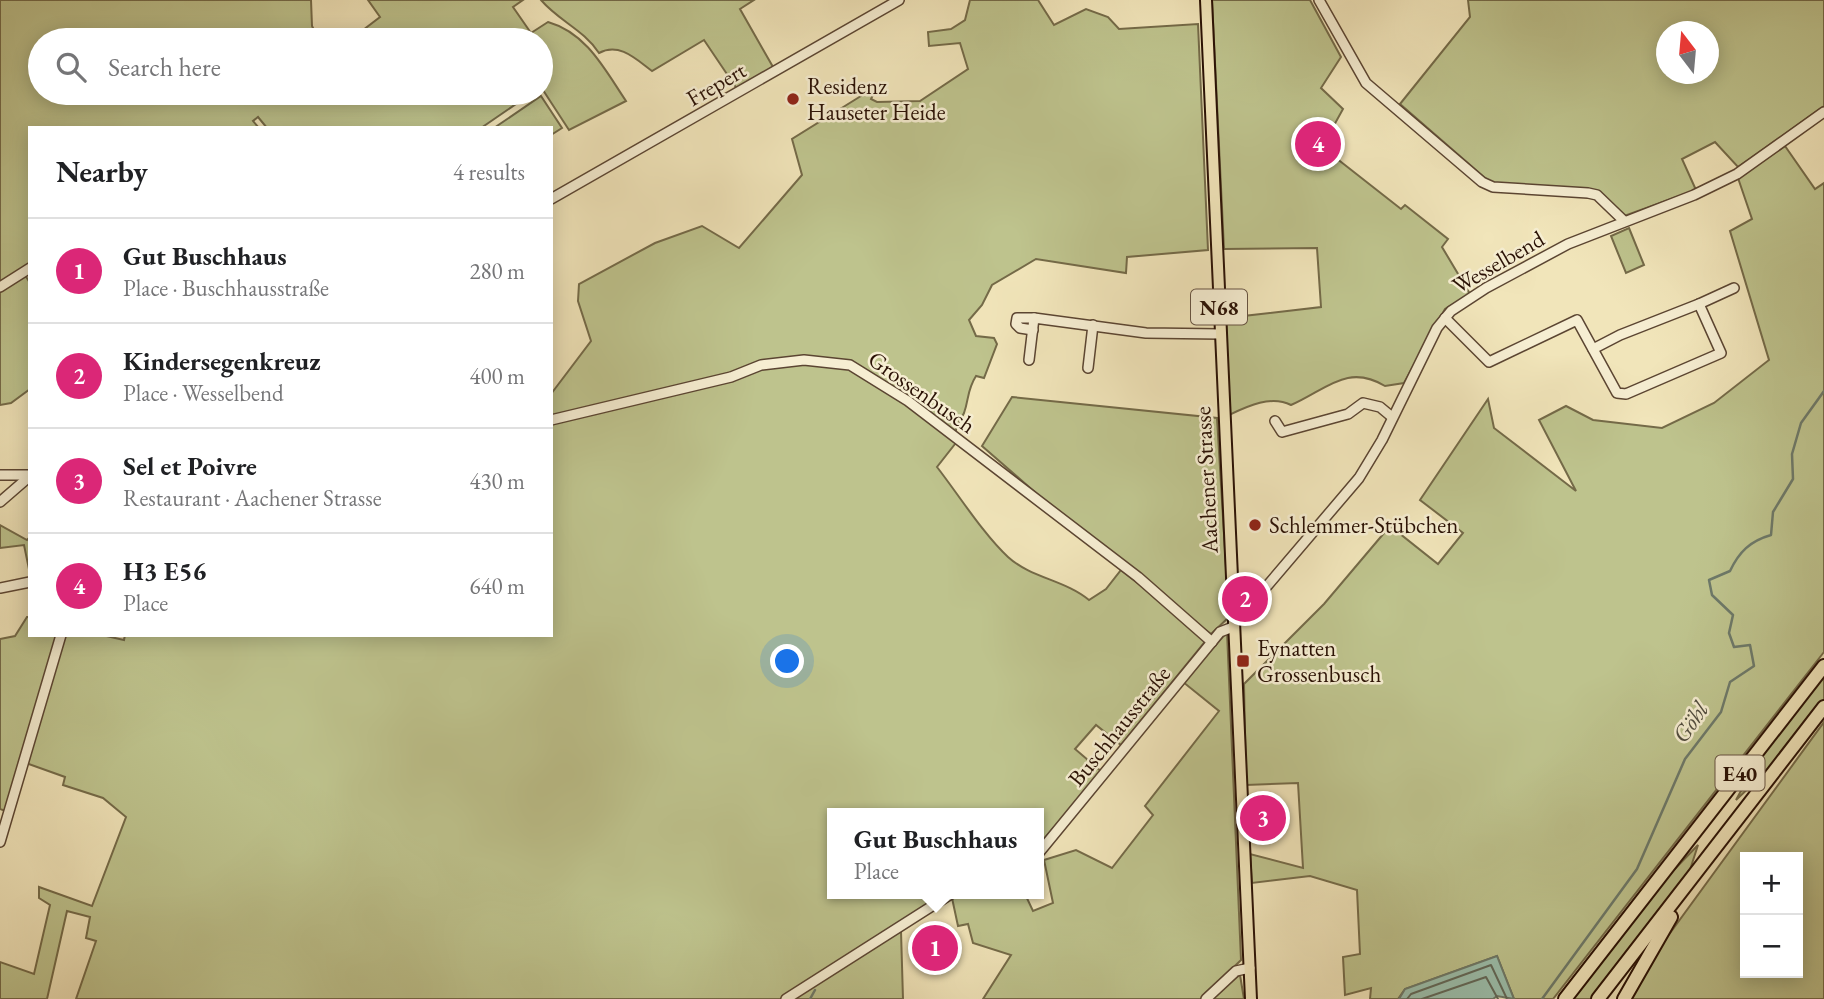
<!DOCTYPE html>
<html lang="en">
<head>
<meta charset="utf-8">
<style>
  :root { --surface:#fff; --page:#f2f2f2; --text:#202124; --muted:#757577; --line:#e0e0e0; --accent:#db2777 }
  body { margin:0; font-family:"EB Garamond",serif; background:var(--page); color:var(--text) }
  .controls { position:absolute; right:21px; bottom:21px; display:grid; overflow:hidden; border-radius:0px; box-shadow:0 4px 18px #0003 }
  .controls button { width:63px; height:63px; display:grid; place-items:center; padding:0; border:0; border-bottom:2px solid var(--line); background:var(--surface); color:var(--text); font:35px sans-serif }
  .compass { position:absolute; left:1656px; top:21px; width:63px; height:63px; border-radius:50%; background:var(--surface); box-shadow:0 4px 18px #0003; rotate:344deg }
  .you { position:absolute; left:788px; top:662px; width:24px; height:24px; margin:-18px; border:5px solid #fff; border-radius:50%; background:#1a73e8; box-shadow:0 0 0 10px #1a73e833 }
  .badge { display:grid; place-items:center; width:46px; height:46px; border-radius:50%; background:var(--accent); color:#fff; font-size:23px; font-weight:700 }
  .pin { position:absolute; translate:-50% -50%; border:4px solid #fff; box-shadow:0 2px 7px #0006 }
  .popup { position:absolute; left:827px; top:808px; width:217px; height:91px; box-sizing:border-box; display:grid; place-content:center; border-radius:0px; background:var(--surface); filter:drop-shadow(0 2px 5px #0005); font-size:23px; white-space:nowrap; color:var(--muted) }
  .popup b { font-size:26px; color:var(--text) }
  .popup::after { content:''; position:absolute; left:50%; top:100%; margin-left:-14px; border:14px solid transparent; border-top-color:var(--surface) }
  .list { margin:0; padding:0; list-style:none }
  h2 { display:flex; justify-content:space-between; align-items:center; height:91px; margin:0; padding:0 28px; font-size:30px }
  h2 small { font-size:23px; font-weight:400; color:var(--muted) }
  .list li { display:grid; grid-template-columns:46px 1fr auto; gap:21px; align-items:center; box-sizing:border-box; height:105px; padding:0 28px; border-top:2px solid var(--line) }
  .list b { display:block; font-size:26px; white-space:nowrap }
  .list p { margin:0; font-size:23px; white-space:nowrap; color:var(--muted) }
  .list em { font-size:23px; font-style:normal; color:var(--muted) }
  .icon { flex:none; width:38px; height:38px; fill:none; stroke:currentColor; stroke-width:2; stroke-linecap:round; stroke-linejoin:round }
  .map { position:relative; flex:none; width:1824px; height:999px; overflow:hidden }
  .search { position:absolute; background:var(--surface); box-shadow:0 4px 18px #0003; left:28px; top:28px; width:525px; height:77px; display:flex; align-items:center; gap:18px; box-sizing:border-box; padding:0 24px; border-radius:38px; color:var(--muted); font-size:26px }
  .panel { position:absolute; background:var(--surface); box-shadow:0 4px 18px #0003; left:28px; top:126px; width:525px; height:511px; border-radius:0px }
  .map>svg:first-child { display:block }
  .green { fill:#bec38d; stroke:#746a48; stroke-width:2; fill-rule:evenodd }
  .water { fill:#9bbfac; stroke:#6d7969; stroke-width:2 }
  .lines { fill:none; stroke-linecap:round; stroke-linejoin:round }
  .shore { stroke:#626858; stroke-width:2 }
  .stream { stroke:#6d7969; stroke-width:2.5 }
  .minor-casing { stroke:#5b4532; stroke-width:12 }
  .major-casing { stroke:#291004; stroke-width:14 }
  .highway-casing { stroke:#291004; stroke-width:16 }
  .minor { stroke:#f6eed2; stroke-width:9 }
  .major { stroke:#f1e5ba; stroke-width:10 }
  .highway { stroke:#f1e5ba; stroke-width:12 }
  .poi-dot { fill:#8f2418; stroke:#f6eed2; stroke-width:2.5 }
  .labels { text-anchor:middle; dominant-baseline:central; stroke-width:5; stroke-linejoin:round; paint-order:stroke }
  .shield { fill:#f6eed2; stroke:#665342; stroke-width:2 }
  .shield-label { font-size:21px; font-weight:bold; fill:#291004 }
  .street-label { font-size:23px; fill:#291004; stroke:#f6eed2 }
  .poi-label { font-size:23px; fill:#291004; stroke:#f6eed2; text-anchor:start }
  .water-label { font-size:24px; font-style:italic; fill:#514d3f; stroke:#f6eed2 }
</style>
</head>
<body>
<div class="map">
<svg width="1824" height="999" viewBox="0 0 1824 999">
  <rect width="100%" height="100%" fill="#f1e5ba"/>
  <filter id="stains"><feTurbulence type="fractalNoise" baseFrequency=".00286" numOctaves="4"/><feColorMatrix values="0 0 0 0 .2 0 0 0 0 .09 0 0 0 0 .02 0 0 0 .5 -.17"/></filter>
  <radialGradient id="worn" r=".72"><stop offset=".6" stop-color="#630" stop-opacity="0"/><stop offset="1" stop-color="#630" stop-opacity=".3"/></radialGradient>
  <g class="green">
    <polygon points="0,0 311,0 312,26 319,40 40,40 40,93 532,93 481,128 267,128 258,117 253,121 259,128 30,128 30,264 0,282"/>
    <path d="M 368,0 L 523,0 L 513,7 L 531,33 L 548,22 C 587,33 605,70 626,101 L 569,130 L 541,87 L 541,40 L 350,40 L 380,17 Z"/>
    <path d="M 541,0 L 754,0 L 740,9 L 773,67 L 737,89 L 704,40 L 652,71 C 636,59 619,42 599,53 C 584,30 559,21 541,0 Z"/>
    <path d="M 970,0 L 1038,0 L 1054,25 L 1086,9 L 1108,17 L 1119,29 L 1198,24 L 1208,250 L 1127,257 L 1126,273 L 1036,259 L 992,285 L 982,305 L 969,320 L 976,336 L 994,338 L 997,344 L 984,378 L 976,376 C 967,390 969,399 964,413 C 958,425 954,429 955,444 L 937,467 C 958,494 984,535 1008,557 C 1031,578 1065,580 1089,600 L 1106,589 L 1121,570 L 1205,636 L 1204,643 L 1121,745 L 1096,725 L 1075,749 L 1102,772 L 1038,846 L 1038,813 L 832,813 L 832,894 L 945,894 L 833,974 L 901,931 L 903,999 L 76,999 L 96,941 L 86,938 L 90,917 L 67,911 L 47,999 L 0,999 L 0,962 L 34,974 L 50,905 L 39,898 L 39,887 L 92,906 L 126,817 L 103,798 L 63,785 L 65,777 L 26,763 L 10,813 L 0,809 L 0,639 L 15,636 L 27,617 L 30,617 L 30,635 L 102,635 L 124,640 L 125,635 L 551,635 L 551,394 L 591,341 L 578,301 L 579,284 L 655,243 L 702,226 L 739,248 L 802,175 L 792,139 L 877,86 L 871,99 L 877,102 L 920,101 L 968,69 L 960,43 L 929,46 L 928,32 L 951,29 L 965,20 Z"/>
    <path d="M 1212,0 L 1310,0 L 1341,57 L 1321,88 L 1343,109 L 1322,147 L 1401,209 L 1405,205 L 1448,239 L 1442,247 L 1470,294 L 1445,309 L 1404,383 L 1385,386 C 1347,363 1326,390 1291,405 C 1271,395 1248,406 1229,415 L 1226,318 L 1321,307 L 1317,248 L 1224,249 Z"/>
    <path d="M 1468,0 L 1824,0 L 1824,106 L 1738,167 L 1715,142 L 1682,159 L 1696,190 L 1616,219 L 1594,197 L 1492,184 L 1400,104 L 1470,17 ZM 1666,32 L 1708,32 L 1708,74 L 1666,74 Z"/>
    <polygon points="541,96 562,128 551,135 551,128 494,128"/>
    <polygon points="1785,146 1815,189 1824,183 1824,652 1553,999 1514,999 1497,956 1405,989 1398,999 1370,999 1371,988 1345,995 1343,957 1360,954 1357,890 1310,876 1252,883 1250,854 1303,868 1298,783 1246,785 1244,684 1324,604 1390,526 1438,564 1463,533 1420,500 1488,399 1494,428 1576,491 1539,420 1566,406 1593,420 1662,428 1714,403 1769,360 1730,231 1752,219 1738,178"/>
    <polygon points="1629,228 1644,265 1626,273 1611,236"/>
    <polygon points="25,275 30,283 30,389 11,403 0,405 0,292"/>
    <polygon points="1012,397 1217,418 1229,617 1211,634 1123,569 982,446"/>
    <polygon points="0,525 27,540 30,537 30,574 24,545 0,548"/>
    <polygon points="1227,632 1241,960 1201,999 983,999 1011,955 973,943 968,924 958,926 952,898 959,894 1025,894 1033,911 1053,903 1044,860 1076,850 1112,868 1153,815 1145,806 1219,711 1183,682"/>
    <polygon points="1824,673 1824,700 1775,763 1736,800 1760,756"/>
    <path d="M 1824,722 L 1824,999 L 1631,999 L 1657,951 ZM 1745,857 L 1798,857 L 1798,973 L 1745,973 Z"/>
    <polygon points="1698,845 1688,876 1592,999 1571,999 1668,876"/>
    <polygon points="1240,975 1244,999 1212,999 1236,977"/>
  </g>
  <polygon class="water" points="1497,956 1514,999 1497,996 1493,999 1399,999 1405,989"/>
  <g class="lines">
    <g class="shore">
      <polyline points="1407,999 1411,994 1491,965 1507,999"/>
      <polyline points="1422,999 1486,977 1498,999"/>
    </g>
    <g class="stream">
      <polyline points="810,999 815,990"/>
      <path d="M 1542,999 L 1637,869 L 1685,759 L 1721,712 L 1730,682 L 1754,666 L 1750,645 L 1734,647 L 1729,633 L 1733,615 L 1712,595 L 1709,580 L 1730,571 C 1739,552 1750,541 1771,535 L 1773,512 L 1793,479 L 1792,454 L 1801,423 L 1824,391"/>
    </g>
    <defs>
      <g id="minor">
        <polyline points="1319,0 1366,83 1482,182 1493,187 1588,193 1597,195 1624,221"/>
        <polyline points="551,199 899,0"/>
        <polyline points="0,287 30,268"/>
        <polyline points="1445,318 1489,362 1577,320 1617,393 1626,394 1721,353 1699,304 1734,288"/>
        <polyline points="1033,330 1020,328 1016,324 1017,318 1034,318"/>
        <polyline points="1593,349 1620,335 1699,304"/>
        <polyline points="1029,360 1034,318 1146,333 1220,334"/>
        <polyline points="1088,368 1093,325"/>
        <polyline points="551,420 731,377 761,365 804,360 850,365 908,401 1138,577 1212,642"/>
        <polyline points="1275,421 1282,432 1348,414 1363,403 1380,407 1392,417"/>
        <polyline points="0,475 30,475"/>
        <polyline points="0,502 30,476"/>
        <polyline points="0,588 30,582"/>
        <polyline points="1233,613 1250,606 1359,478 1382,440 1437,328 1451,311 1486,288 1568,244 1694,195 1737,174 1824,112"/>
        <polyline points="0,842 61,635"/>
        <polyline points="1038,854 1220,632 1233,627"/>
        <polyline points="786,999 951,894"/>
        <polyline points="1206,999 1236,971 1250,968"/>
      </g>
      <polyline id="major" points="1206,0 1251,999"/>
      <g id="highway">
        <polyline points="1565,999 1824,666"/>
        <polyline points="1598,999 1824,707"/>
        <polyline points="1624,999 1671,917"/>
      </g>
    </defs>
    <use href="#minor" class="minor-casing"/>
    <use href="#major" class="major-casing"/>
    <use href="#highway" class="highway-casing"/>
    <use href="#minor" class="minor"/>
    <use href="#major" class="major"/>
    <use href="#highway" class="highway"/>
  </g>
  <g class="poi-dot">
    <circle cx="793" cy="99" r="7"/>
    <circle cx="1255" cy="525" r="7"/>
    <rect x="1236" y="654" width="14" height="14" rx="3.5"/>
  </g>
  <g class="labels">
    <g class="shield">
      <rect x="1191" y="289.5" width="56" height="35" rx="5"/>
      <rect x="1715.5" y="755.5" width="49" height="35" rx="5"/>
    </g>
    <g class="shield-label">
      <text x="1219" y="307">N68</text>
      <text x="1740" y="773">E40</text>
    </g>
    <g class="street-label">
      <text transform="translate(716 84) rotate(-30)">Frepert</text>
      <text transform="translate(1498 262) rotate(-30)">Wesselbend</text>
      <text transform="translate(922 392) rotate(35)">Grossenbusch</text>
      <text transform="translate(1206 480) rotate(-93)">Aachener Strasse</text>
      <text transform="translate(1119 726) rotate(-51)">Buschhausstraße</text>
    </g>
    <g class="poi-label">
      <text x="807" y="86">Residenz<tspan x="807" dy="26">Hauseter Heide</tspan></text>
      <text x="1269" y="525">Schlemmer-Stübchen</text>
      <text x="1257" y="648">Eynatten<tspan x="1257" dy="26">Grossenbusch</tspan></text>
    </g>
    <g class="water-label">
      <text transform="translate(1690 722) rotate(-55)">Göhl</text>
    </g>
  </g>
  <rect width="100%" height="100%" filter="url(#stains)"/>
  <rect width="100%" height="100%" fill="url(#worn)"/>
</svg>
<div class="controls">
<button>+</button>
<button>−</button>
</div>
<svg class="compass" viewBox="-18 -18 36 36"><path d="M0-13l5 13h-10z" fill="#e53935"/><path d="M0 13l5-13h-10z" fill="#757577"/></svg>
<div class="you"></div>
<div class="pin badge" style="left:935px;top:948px">1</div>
<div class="popup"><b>Gut Buschhaus</b>Place</div>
<div class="pin badge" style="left:1245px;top:599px">2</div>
<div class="pin badge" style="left:1263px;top:818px">3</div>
<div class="pin badge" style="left:1318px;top:144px">4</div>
<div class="search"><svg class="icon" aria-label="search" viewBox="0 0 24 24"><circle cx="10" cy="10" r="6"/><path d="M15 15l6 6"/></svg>Search here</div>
<section class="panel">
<h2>Nearby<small>4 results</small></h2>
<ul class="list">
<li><span class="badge">1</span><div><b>Gut Buschhaus</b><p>Place · Buschhausstraße</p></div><em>280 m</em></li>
<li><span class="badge">2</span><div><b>Kindersegenkreuz</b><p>Place · Wesselbend</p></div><em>400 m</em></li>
<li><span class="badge">3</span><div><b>Sel et Poivre</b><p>Restaurant · Aachener Strasse</p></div><em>430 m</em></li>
<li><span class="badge">4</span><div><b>H3 E56</b><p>Place</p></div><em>640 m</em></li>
</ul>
</section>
</div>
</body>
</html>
